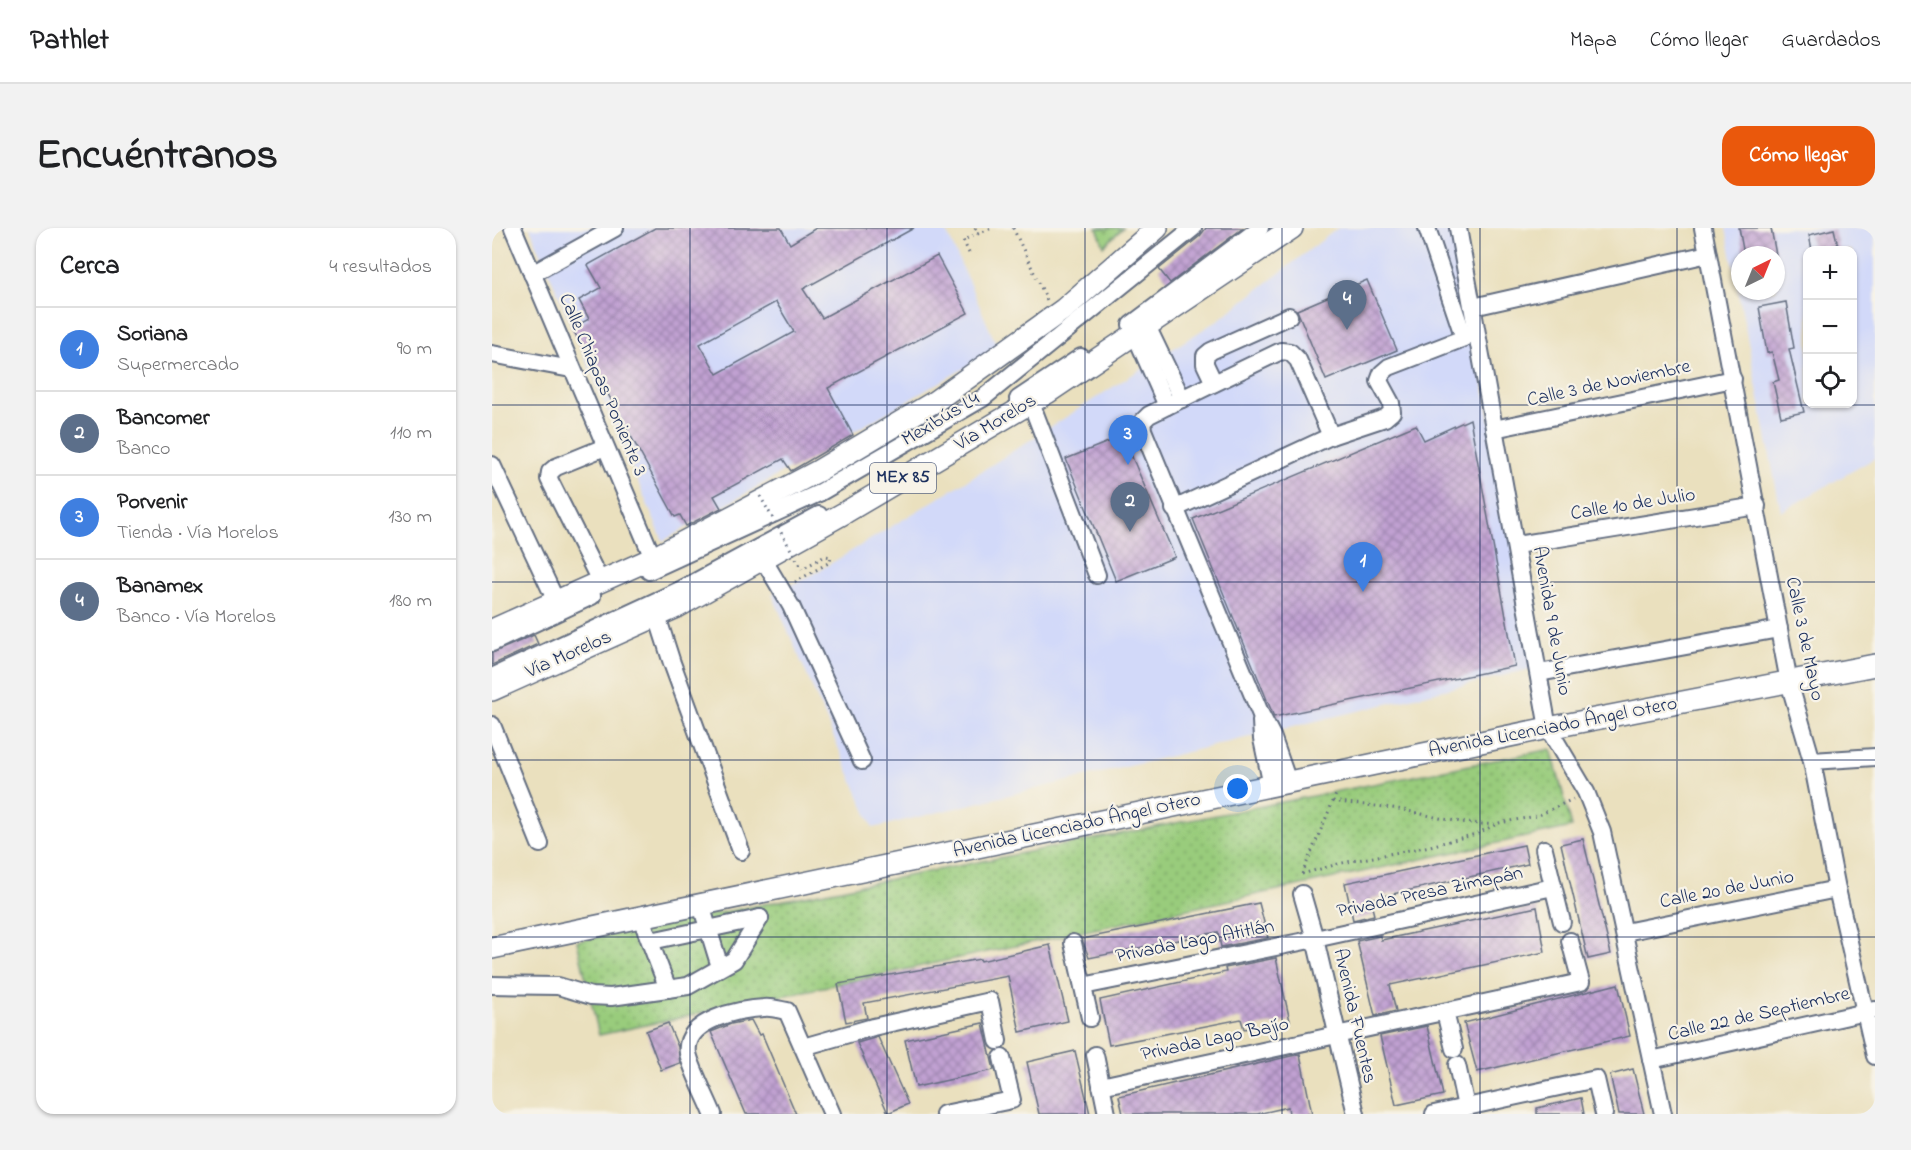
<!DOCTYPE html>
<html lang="es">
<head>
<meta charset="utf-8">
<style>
  :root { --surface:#fff; --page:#f2f2f2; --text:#202124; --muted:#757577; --line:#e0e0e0; --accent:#ea580c }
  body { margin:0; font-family:"Indie Flower",sans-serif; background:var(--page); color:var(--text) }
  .controls { position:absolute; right:18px; top:18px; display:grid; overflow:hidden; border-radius:12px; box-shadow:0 2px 4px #0004 }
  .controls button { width:54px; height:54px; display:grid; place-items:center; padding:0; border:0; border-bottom:2px solid var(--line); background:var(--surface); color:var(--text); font:30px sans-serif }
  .compass { position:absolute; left:1239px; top:18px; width:54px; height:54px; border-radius:50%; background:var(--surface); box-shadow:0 2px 4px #0004; rotate:43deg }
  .you { position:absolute; left:746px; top:561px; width:21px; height:21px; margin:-15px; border:4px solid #fff; border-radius:50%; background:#1a73e8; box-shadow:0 0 0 9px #1a73e833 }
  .badge { display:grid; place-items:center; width:39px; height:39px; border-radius:50%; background:var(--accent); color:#fff; font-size:20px; font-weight:700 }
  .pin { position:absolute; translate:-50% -50px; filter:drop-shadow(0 2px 3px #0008) }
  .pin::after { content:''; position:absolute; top:32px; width:21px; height:18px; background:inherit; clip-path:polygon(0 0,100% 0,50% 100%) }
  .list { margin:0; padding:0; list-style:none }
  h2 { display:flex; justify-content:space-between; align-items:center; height:78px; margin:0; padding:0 24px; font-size:26px }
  h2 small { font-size:20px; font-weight:400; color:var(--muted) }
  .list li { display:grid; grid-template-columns:39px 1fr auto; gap:18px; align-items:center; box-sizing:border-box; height:84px; padding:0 24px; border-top:2px solid var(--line) }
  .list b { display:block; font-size:22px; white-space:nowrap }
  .list p { margin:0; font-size:20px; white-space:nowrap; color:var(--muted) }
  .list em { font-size:20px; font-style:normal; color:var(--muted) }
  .icon { flex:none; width:33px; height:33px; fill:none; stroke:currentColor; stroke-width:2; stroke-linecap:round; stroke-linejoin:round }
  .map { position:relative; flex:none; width:1383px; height:886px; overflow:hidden; border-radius:18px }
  header { display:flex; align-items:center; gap:36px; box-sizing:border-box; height:84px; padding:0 30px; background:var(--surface); border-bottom:2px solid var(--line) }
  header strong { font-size:28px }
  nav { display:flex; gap:33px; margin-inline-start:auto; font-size:21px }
  .intro { display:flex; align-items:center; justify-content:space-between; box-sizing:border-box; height:144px; padding:0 36px }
  h1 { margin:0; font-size:42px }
  .button { padding:15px 27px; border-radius:18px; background:var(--accent); color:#fff; font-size:21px; font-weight:700 }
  main { display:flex; gap:36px; padding:0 36px }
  aside { flex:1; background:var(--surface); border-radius:18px; box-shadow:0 2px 4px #0004 }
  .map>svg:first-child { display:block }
  .built { fill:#d2d9f9; fill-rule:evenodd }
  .park { fill:url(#park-dots); stroke:#5a7e6d; stroke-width:1.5 }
  .building { fill:url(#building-cross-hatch); fill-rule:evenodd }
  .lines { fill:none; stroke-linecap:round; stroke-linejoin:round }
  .minor-casing { stroke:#636d80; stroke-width:20 }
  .major-casing { stroke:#636d80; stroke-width:24 }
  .path { stroke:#636d80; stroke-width:3; stroke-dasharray:1.5 4.5; stroke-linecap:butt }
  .minor { stroke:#fff; stroke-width:16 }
  .major { stroke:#fff; stroke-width:21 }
  .path-bridge { stroke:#636d80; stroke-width:3; stroke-dasharray:1.5 4.5; stroke-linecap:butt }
  .grid { fill:none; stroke:#1b2f5e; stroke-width:1.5; stroke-opacity:0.55 }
  .labels { text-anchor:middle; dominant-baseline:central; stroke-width:4.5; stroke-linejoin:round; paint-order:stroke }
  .shield { fill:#f7f3e8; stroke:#5d6a87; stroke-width:1.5 }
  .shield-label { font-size:18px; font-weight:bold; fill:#1b2f5e }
  .street-label { font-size:20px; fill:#1b2f5e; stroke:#f7f3e8 }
</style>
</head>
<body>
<header>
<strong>Pathlet</strong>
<nav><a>Mapa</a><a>Cómo llegar</a><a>Guardados</a></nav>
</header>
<div class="intro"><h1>Encuéntranos</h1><a class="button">Cómo llegar</a></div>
<main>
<aside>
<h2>Cerca<small>4 resultados</small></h2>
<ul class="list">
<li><span class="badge" style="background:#3f7fe0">1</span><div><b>Soriana</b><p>Supermercado</p></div><em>90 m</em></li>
<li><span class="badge" style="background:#5c6f8a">2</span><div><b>Bancomer</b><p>Banco</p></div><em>110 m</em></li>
<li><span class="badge" style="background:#3f7fe0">3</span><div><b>Porvenir</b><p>Tienda · Vía Morelos</p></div><em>130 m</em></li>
<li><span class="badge" style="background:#5c6f8a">4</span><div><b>Banamex</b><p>Banco · Vía Morelos</p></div><em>180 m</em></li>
</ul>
</aside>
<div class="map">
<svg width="1383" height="886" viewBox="0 0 1383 886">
  <defs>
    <pattern id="park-dots" width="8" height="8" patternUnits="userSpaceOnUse" patternTransform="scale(1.5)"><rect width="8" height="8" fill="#99cc7c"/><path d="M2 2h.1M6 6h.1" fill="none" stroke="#7ca669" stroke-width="1.8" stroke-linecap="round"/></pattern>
    <pattern id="building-cross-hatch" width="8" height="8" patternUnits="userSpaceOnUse" patternTransform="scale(1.5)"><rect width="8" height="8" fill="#c1a1d2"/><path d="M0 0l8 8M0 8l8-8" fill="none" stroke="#9c84ae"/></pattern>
  </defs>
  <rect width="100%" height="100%" fill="#f7f3e8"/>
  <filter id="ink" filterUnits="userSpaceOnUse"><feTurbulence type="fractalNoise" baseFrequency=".0167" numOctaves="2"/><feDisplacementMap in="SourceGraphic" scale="12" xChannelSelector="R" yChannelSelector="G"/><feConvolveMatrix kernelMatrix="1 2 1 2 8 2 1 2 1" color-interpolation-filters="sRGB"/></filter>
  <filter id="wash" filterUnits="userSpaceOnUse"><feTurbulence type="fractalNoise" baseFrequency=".008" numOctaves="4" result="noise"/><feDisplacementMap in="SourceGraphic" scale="24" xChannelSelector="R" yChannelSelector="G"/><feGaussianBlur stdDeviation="1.35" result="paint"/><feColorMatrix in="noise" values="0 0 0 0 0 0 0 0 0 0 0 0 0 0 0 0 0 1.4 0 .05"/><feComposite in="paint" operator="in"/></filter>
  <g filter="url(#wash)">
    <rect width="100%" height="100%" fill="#eae0be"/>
    <g class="built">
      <polygon points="38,0 453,0 505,118 485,133 171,313"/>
      <polygon points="846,0 963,0 1043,440 381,600 280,366 320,347 471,255 729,90"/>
      <path d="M 1234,0 L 1383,0 L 1383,230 L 1289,284 ZM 1316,22 L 1360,22 L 1360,176 L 1316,176 ZM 1248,27 L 1284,27 L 1284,63 L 1248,63 Z"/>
    </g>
    <g class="park">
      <polygon points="605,0 631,0 612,18"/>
      <polygon points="1059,521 1080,599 107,807 85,713"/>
    </g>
    <g id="blocks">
      <g class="building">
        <path d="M 163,0 L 289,0 L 298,16 L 324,0 L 422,0 L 311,61 L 330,90 L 445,28 L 476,85 L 336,160 L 361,207 L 299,243 L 291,231 L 222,268 L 229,280 L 194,298 L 188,287 L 183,289 L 80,100 L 97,91 L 87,72 L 109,60 L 96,37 ZM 284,74 L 302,104 L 225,146 L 208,116 Z"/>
        <polygon points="714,0 751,0 678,55 667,41 708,8"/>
        <polygon points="1247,0 1279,0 1284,27 1252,27"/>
        <polygon points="1342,1 1347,22 1320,22 1317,7"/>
        <polygon points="875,52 905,122 834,152 805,82"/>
        <polygon points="1294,74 1302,120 1297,121 1312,184 1289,189 1281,154 1287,152 1280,124 1275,125 1267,79"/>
        <polygon points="978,191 1023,438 782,489 701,291 924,197 932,212"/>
        <polygon points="631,208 683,329 624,353 574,231"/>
        <polygon points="42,407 46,416 0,437 0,425"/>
        <polygon points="1091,611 1119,726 1096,731 1069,616"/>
        <polygon points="1032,617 1036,636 878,671 882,687 861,692 853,655"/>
        <polygon points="767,675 776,710 729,719 726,704 597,730 590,711"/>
        <polygon points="1045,679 1053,724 898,757 904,783 883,788 865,713 888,708 889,712"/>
        <polygon points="558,717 576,793 528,804 516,748 372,775 375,790 354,794 346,756 488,731 489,733"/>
        <polygon points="784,730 798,793 752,801 749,791 617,817 608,772 734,744 733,740"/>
        <polygon points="1126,756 1138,808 985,844 972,795"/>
        <polygon points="259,792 267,807 270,806 304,886 254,886 219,804 239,796"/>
        <polygon points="176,795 186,819 188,835 169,842 154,803"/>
        <polygon points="491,795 502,842 424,859 413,812"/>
        <polygon points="935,798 951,867 904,877 888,808"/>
        <polygon points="386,809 416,876 396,885 365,815"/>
        <polygon points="583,823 598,886 547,886 535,834"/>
        <polygon points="808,826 820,886 797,886 796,879 765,886 631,886 627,868"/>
        <polygon points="1141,841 1152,886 1127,886 1118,847"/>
        <polygon points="1089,870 1092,886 1045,886 1045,880"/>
      </g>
    </g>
  </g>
  <g filter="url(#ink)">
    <use href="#blocks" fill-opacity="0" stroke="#636d80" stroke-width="1.5"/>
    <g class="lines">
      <defs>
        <g id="minor">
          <polyline points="21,0 161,330"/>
          <polyline points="966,0 1056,500 1094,564 1110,604 1171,886"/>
          <polyline points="1211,0 1297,454 1320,533 1345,661 1383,828"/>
          <polyline points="40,46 123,0"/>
          <polyline points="981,79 1216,26"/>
          <polyline points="639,97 768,0"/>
          <polyline points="655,98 690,171"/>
          <polyline points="643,106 675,178"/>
          <polyline points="0,126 79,141"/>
          <polyline points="722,155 713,136 713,128 719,123 797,88"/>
          <polyline points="526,171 589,129"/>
          <polyline points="539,175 605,347"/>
          <polyline points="1002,201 1241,151"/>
          <polyline points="0,237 64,373"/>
          <polyline points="682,281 839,208 893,190 900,184 899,175 887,153 890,145 897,139 972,110 935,0"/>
          <polyline points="1024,317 1265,278"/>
          <polyline points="271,331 299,378 370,533"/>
          <polyline points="157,343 327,265 491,170 701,0"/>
          <polyline points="108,353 57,251 58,244 64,239 113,219"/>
          <polyline points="165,388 180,435 249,623"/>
          <polyline points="0,415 100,368"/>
          <polyline points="1047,445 1287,401"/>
          <polyline points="0,449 190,361 327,287"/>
          <polyline points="769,493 770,511 780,558"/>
          <polyline points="0,497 48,616"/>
          <polyline points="1320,533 1383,529"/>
          <polyline points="796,554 780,508 769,487 651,202 650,194 657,187 675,178 789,123 798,124 806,132 839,208"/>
          <polyline points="1052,621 1070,694"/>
          <polyline points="810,666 823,711 864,886"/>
          <polyline points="209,677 228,739"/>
          <polyline points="149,690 176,761"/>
          <polyline points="1133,704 1345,661"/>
          <polyline points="159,713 268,690"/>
          <polyline points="581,715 598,790"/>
          <polyline points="0,757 66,758 99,768 119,769 196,758 242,732 268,690"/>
          <polyline points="591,758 823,711 1061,659"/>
          <polyline points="953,784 962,821"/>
          <polyline points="311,819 381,799 498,773 506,813"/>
          <polyline points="603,827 615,886"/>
          <polyline points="1159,832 1383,782"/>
          <polyline points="965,837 974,879"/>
          <polyline points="609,858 1089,754 1078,713"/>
          <path d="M 221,886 C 215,871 199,840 196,825 C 191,792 248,781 272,780 C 280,779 288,782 295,783 L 340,886"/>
          <polyline points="452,886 520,872 510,830"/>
          <polyline points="942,886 1104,851 1112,886"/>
        </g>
        <g id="major">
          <polyline points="0,402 161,330 326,243 442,174 572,81 665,0"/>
          <polyline points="0,462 185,379 354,284 555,165 800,0"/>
          <polyline points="0,720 1056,500 1383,437"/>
        </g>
      </defs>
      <use href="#minor" class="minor-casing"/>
      <use href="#major" class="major-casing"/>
      <g class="path">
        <polyline points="483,0 486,6"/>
        <polyline points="521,0 555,72"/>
        <polyline points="477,25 471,12 500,0"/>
        <polyline points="303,354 338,334 339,329 333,328 310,341"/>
        <path d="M 841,573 C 863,577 884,577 906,581 C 938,587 972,598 1006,596"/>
        <polyline points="810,646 850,635 938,618 984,606 1007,595 1045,588 1081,571"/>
        <polyline points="810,646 845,564"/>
      </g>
      <use href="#minor" class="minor"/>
      <use href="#major" class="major"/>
      <polyline class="path-bridge" points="268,268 310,341"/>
    </g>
  </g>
  <path class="grid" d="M 198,0 L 198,886M 395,0 L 395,886M 593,0 L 593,886M 790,0 L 790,886M 988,0 L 988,886M 1185,0 L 1185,886M 0,177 L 1383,177M 0,354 L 1383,354M 0,532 L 1383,532M 0,709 L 1383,709"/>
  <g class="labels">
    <rect class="shield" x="378" y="235" width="66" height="30" rx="4.5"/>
    <g class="shield-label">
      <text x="411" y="250">MEX 85</text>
    </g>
    <g class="street-label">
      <text transform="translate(1117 156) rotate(-12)">Calle 3 de Noviembre</text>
      <text transform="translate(110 157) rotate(67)">Calle Chiapas Poniente 3</text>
      <text transform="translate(449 192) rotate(-31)">Mexibús L4</text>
      <text transform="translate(504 195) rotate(-31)">Vía Morelos</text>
      <text transform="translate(1141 277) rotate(-9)">Calle 10 de Julio</text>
      <text transform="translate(1059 393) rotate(80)">Avenida 9 de Junio</text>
      <text transform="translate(1312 411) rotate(78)">Calle 3 de Mayo</text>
      <text transform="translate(77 427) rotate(-24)">Vía Morelos</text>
      <text transform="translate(1061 500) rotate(-11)">Avenida Licenciado Ángel Otero</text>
      <text transform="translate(585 598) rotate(-12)">Avenida Licenciado Ángel Otero</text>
      <text transform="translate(1235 662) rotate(-11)">Calle 20 de Junio</text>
      <text transform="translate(938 665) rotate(-12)">Privada Presa Zimapán</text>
      <text transform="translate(703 714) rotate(-11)">Privada Lago Atitlán</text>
      <text transform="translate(1267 787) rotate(-13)">Calle 22 de Septiembre</text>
      <text transform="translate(862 788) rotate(77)">Avenida Fuentes</text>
      <text transform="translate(723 812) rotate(-12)">Privada Lago Bajío</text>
    </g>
  </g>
</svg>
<div class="controls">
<button>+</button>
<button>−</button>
<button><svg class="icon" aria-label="locate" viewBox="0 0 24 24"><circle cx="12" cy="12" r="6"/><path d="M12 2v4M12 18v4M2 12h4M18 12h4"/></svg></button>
</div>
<svg class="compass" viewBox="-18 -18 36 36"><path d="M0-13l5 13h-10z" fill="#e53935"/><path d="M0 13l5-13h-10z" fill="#757577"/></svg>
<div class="you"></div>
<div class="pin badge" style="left:871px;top:364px;background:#3f7fe0">1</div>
<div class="pin badge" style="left:638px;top:304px;background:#5c6f8a">2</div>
<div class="pin badge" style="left:636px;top:237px;background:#3f7fe0">3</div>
<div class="pin badge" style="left:855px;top:102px;background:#5c6f8a">4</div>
</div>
</main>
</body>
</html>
